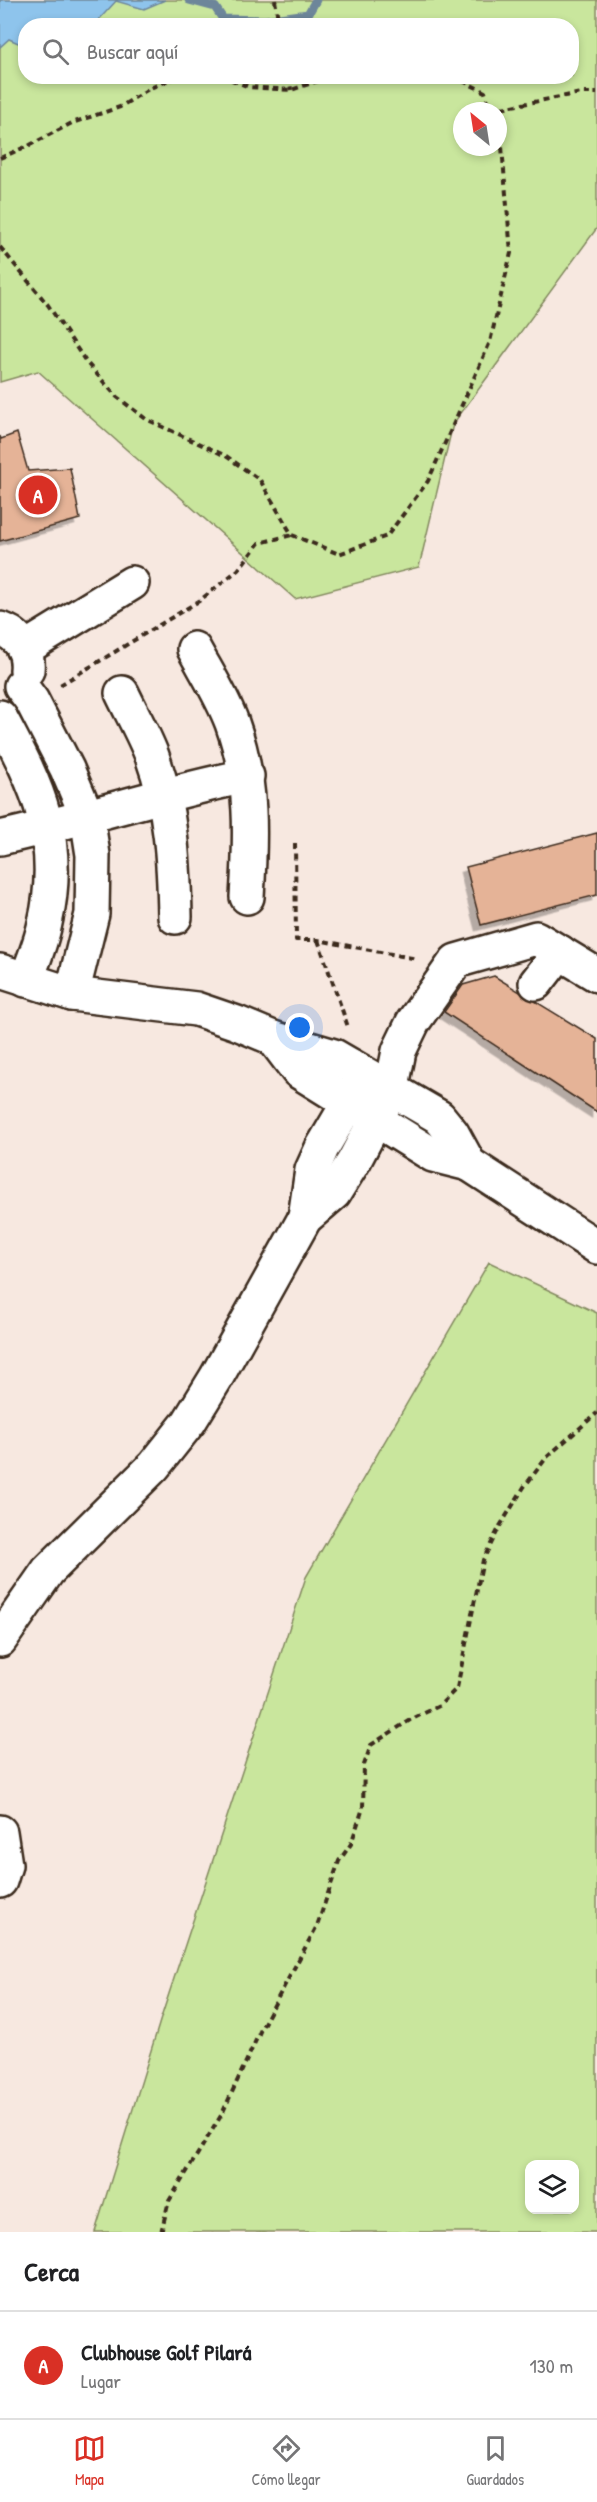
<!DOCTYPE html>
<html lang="es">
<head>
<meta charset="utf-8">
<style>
  :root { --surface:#fff; --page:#f2f2f2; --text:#202124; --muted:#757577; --line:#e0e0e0; --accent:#d93025 }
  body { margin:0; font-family:"Patrick Hand",sans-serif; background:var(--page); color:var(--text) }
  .controls { position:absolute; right:18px; bottom:18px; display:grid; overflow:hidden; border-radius:12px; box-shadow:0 3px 9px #0003 }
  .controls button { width:54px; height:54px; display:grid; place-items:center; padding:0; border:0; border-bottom:2px solid var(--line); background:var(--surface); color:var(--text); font:30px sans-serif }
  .compass { position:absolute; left:453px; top:102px; width:54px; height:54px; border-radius:50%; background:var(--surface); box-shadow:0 3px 9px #0003; rotate:330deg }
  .you { position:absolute; left:300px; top:1028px; width:21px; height:21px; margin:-15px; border:4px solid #fff; border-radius:50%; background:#1a73e8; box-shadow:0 0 0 9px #1a73e833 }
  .badge { display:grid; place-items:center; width:39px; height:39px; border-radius:50%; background:var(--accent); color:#fff; font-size:20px; font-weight:700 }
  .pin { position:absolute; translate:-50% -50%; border:3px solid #fff; box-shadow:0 2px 6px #0006 }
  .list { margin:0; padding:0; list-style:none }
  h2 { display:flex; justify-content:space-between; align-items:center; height:78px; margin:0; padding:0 24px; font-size:26px }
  h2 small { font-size:20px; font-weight:400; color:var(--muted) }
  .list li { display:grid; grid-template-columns:39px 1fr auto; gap:18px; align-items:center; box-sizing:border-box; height:108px; padding:0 24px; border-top:2px solid var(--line) }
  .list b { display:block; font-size:22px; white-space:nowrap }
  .list p { margin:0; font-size:20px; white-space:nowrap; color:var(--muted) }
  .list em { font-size:20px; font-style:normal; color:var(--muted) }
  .icon { flex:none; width:33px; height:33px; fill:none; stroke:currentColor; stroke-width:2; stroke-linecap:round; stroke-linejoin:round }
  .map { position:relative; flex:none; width:597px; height:2232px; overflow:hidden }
  .search { position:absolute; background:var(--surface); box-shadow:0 3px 9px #0003; left:18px; right:18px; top:18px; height:66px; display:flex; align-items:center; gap:15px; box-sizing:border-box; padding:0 21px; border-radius:24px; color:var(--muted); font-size:22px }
  .sheet { height:186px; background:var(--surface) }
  nav { display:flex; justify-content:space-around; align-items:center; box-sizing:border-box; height:84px; border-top:2px solid var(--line); background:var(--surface); font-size:16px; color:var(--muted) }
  nav a { display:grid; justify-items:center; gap:3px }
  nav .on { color:var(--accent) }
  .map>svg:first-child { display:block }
  .green { fill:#c9e69d; stroke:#82885e; stroke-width:1.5; fill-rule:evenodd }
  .water { fill:#8ec4ec; stroke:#6d869a; stroke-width:1.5 }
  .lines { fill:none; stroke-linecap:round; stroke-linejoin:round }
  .stream { stroke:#6d869a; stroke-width:9 }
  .building { fill:#e5b397; stroke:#3b2a1e; stroke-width:1.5; filter:url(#shadow) }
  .minor-casing { stroke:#3b2a1e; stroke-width:38 }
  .path { stroke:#3b2a1e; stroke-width:4; stroke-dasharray:6 4.5; stroke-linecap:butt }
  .minor { stroke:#fff; stroke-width:33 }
</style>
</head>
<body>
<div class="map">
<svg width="597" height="2232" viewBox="0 0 597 2232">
  <defs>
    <filter id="shadow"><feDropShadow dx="-5.5" dy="5.5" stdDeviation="0" flood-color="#0004"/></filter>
  </defs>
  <rect width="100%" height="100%" fill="#f7e8e0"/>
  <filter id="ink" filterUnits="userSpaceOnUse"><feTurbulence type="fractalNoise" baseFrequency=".0167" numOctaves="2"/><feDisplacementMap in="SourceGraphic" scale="12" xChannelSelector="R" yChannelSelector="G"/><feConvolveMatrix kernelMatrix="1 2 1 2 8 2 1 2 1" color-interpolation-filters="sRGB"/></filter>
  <g filter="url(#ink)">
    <g class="green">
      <path d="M 0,0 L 597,0 L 597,228 L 453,424 L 419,567 L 295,599 L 38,371 L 0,382 ZM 26,26 L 572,26 L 572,76 L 26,76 ZM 462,111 L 498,111 L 498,147 L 462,147 Z"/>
      <path d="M 489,1262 L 597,1313 L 597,2232 L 95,2232 L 161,2018 L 306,1577 ZM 530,2164 L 574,2164 L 574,2210 L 530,2210 Z"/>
    </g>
    <polygon class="water" points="0,0 165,0 144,9 116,1 94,25 26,26 25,46 9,39 0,47"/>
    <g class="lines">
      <polyline class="stream" points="189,0 215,7 223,19 265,20 308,14 316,0"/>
    </g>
    <g class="building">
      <polygon points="17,433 28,471 70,468 80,519 0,541 0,436 1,439"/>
      <polygon points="597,833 597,895 481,925 466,867"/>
      <polygon points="494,976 597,1039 597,1112 444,1012 463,985"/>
    </g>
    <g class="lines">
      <defs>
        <g id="minor">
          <path d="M 0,629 C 19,634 29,651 27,670"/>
          <polyline points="24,649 132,583"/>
          <path d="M 194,649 C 207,673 223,698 232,723 C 253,782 251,836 247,897"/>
          <polyline points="21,686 32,701 67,769 87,816 93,855 92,914 72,994"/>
          <path d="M 122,693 C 132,714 144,735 152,756 C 171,808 174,862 175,917"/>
          <path d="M 0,717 C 38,787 64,841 45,923 C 41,943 33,962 26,980"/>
          <path d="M 0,838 C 83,820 164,792 247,776"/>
          <polyline points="0,971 72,994 196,1009 237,1023 273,1038 334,1056 439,1117 452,1133 469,1164 597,1247"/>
          <polyline points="536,983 560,952"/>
          <polyline points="273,1038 298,1071 433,1155 469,1164"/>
          <polyline points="305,1218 312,1170 322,1148 359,1085"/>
          <polyline points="0,1640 48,1571 154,1466 189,1422 216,1378 305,1218 334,1193 354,1161 391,1091 399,1051 413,1022 456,961 536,938 597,975"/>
          <polyline points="0,1832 5,1865 0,1881"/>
        </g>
      </defs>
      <use href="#minor" class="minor-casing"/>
      <g class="path">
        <polyline points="275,0 279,26"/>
        <polyline points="222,76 249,87 291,90 333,76"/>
        <polyline points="289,76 291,90"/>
        <polyline points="453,76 485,92 491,110"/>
        <polyline points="491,110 581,93 597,93"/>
        <polyline points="0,158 30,145 72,123 120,107 150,88 180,76"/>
        <polyline points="0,247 48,305 86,362 117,397 146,419 226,456 260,480 292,535 339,554 387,536 428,481 490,342 511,253 502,147 498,133"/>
        <polyline points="60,685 199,601 238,570 259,543 292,535"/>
        <polyline points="295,843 296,940 318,940 417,959"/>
        <polyline points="318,940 348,1027"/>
        <polyline points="161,2232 169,2201 222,2114 262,2027 317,1926 339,1861 351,1844 363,1808 364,1765 371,1745 410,1720 439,1706 457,1688 483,1560 500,1526 524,1487 547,1457 597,1413"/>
      </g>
      <use href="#minor" class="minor"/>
    </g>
  </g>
</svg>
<div class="controls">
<button><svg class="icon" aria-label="layers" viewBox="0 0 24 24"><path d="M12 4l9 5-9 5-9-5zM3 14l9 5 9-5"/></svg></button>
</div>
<svg class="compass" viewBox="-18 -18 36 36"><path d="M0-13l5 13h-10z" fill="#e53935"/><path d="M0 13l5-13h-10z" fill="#757577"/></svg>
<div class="you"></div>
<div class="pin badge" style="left:38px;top:495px">A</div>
<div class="search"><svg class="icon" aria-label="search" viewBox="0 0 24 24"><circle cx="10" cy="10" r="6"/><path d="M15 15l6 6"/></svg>Buscar aquí</div>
</div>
<section class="sheet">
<h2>Cerca<small></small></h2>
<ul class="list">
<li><span class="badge">A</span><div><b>Clubhouse Golf Pilará</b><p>Lugar</p></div><em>130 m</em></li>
</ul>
</section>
<nav>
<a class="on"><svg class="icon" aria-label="map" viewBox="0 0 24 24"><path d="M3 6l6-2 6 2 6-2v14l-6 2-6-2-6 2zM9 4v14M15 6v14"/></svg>Mapa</a>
<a><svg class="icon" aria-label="directions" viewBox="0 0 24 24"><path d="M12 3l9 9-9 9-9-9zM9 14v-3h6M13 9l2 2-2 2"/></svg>Cómo llegar</a>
<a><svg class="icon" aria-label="saved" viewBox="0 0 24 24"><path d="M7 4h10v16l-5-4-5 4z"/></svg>Guardados</a>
</nav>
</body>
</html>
